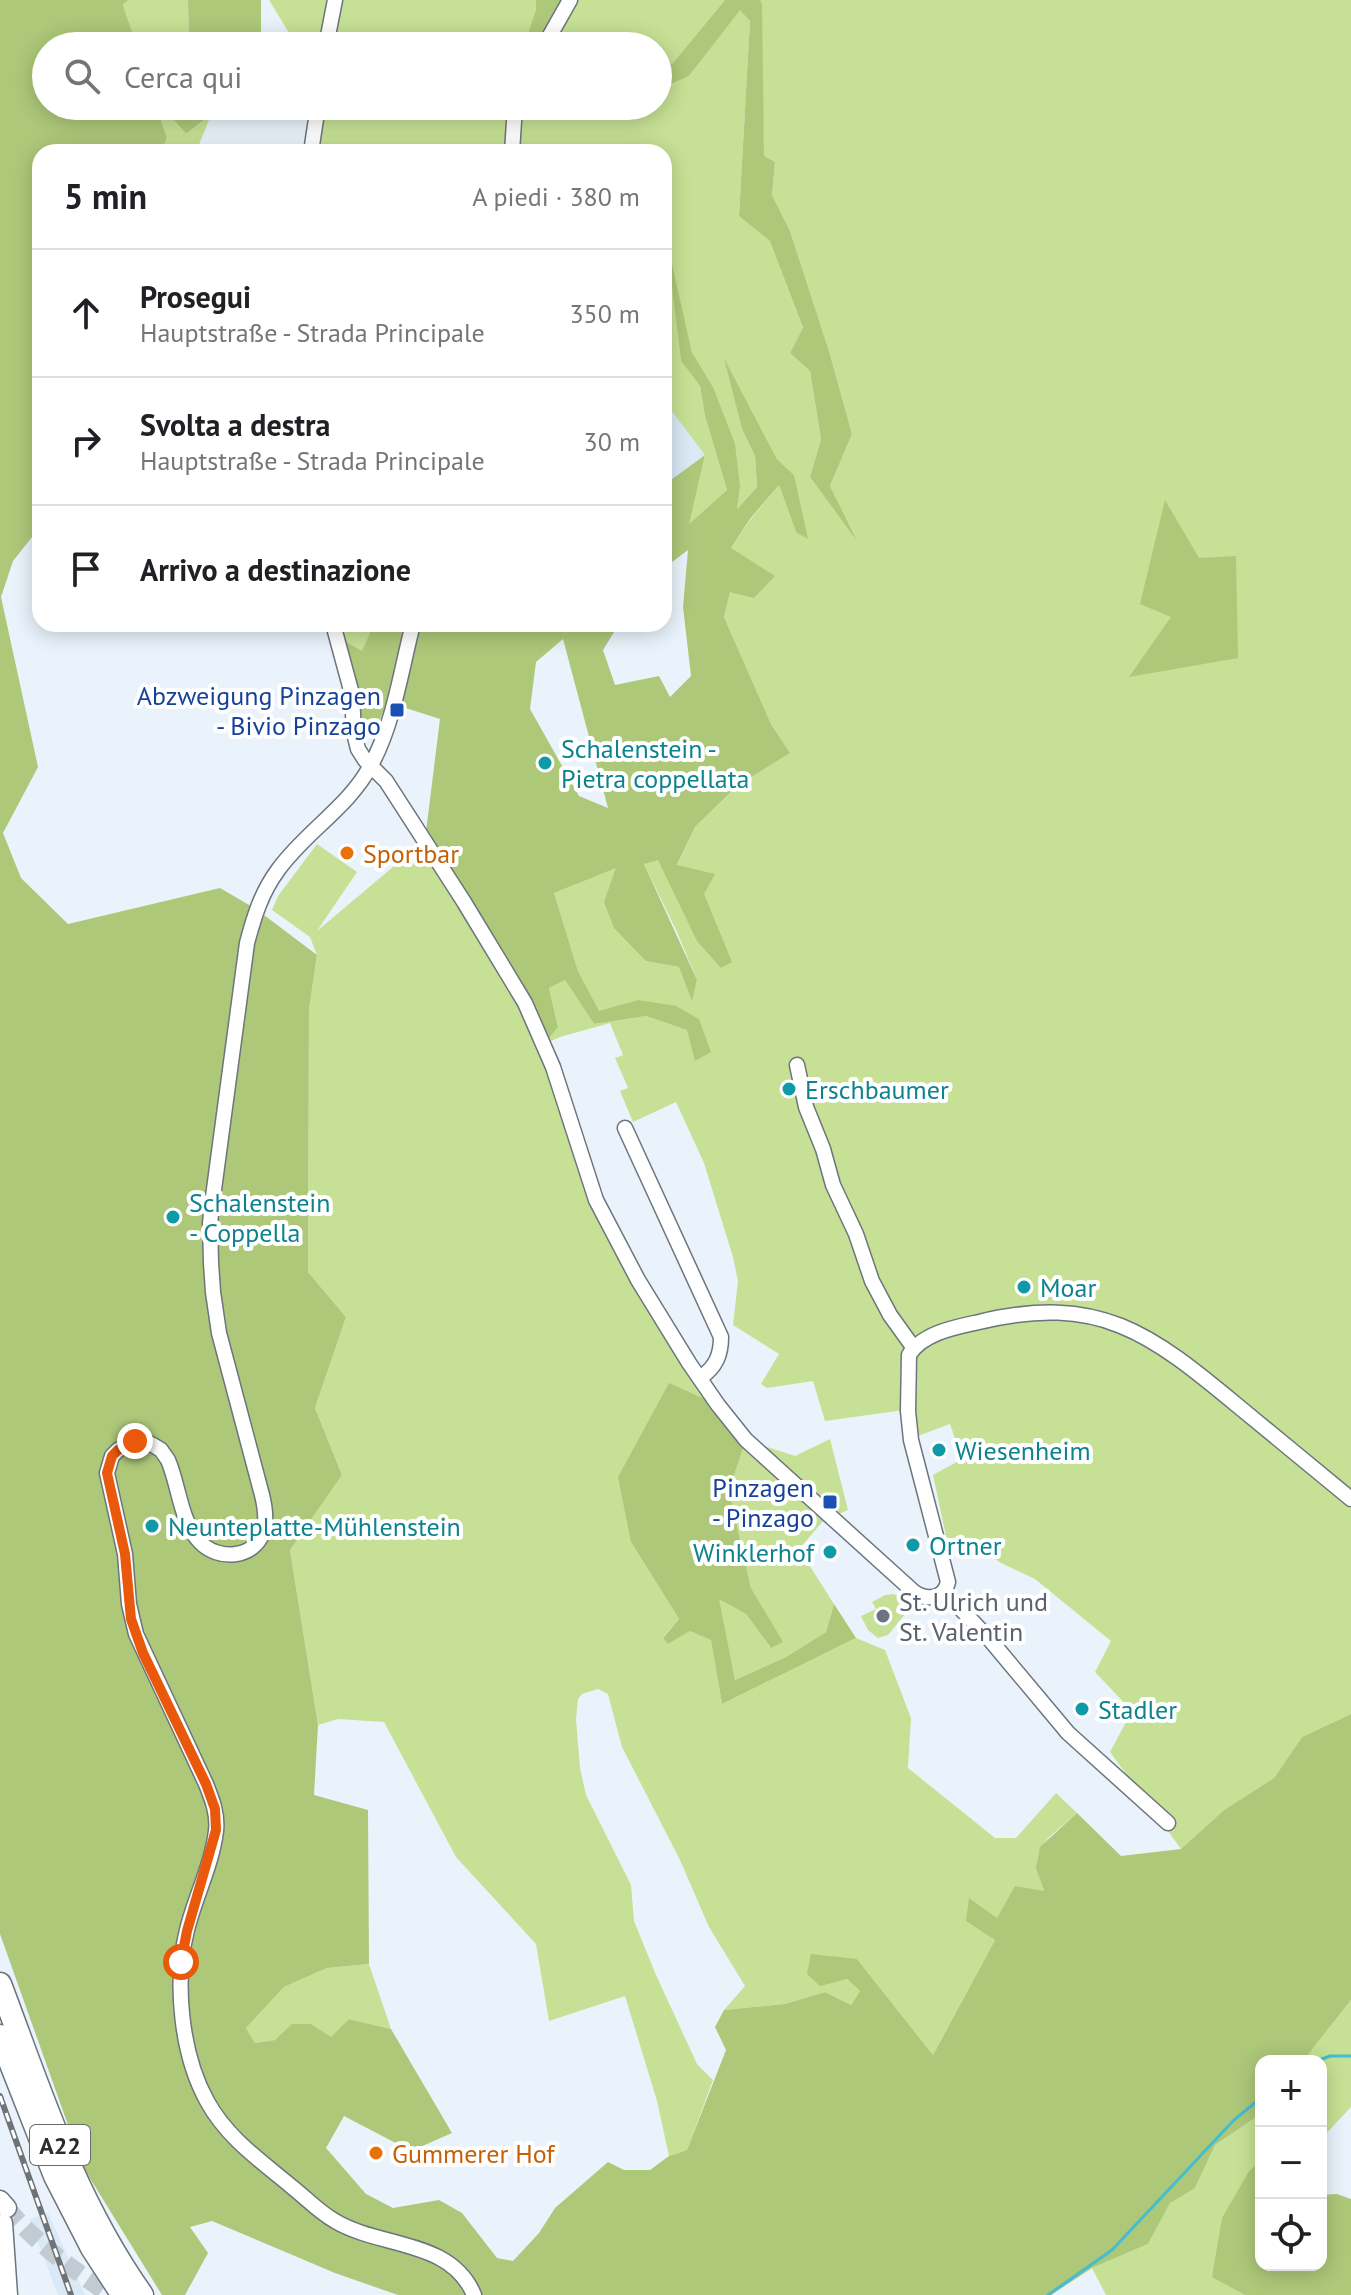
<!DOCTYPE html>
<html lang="it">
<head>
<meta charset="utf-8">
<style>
  :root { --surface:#fff; --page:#f2f2f2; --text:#202124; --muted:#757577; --line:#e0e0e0 }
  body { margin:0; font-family:"PT Sans",sans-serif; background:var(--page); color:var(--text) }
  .controls { position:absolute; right:24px; bottom:24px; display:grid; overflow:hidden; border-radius:16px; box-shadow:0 4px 20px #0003 }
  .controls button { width:72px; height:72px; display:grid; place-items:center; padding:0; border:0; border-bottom:2px solid var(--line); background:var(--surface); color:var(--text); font:40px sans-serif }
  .stop { position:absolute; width:24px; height:24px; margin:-18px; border:6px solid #ea580c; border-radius:50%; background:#fff }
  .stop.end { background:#ea580c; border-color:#fff; box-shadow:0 2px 8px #0008 }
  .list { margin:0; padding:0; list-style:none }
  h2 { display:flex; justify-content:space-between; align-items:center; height:104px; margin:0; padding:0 32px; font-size:34px }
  h2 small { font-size:26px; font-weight:400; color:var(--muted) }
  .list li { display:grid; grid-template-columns:52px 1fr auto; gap:24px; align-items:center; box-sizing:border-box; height:128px; padding:0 32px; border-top:2px solid var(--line) }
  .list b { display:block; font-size:30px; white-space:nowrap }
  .list p { margin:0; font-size:26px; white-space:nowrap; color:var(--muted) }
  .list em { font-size:26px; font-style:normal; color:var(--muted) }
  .icon { flex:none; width:44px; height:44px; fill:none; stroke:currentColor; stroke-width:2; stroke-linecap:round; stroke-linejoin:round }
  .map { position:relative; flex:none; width:1351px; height:2295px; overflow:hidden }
  .search { position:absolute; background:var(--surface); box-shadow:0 4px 20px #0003; left:32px; top:32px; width:640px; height:88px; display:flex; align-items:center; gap:20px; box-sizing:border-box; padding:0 28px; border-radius:44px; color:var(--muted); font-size:30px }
  .panel { position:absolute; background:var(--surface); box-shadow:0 4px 20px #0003; left:32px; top:144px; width:640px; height:488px; border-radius:24px }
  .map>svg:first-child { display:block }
  .built { fill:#d9e9f6 }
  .green { fill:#c6e195 }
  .forest { fill:#adc879; fill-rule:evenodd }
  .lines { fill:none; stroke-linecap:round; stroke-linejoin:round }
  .stream { stroke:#43bdcf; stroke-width:3 }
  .major-tunnel { stroke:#c3cbd2; stroke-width:18; stroke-dasharray:18 9; stroke-linecap:butt }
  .minor-casing { stroke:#6d757c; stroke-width:17 }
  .major-casing { stroke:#6d757c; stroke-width:21 }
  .highway-casing { stroke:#6d757c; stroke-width:25 }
  .minor { stroke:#fff; stroke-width:14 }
  .major { stroke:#fff; stroke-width:18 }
  .highway { stroke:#fff; stroke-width:22 }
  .rail-casing { stroke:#6d7377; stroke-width:6 }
  .rail { stroke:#fff; stroke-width:3; stroke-dasharray:9; stroke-linecap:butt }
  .route { stroke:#ea580c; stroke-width:10 }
  .transit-dot { fill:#1a4fb4; stroke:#fff; stroke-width:3 }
  .culture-dot { fill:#0f9aa8; stroke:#fff; stroke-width:3 }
  .food-dot { fill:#e8710a; stroke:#fff; stroke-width:3 }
  .worship-dot { fill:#6b7280; stroke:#fff; stroke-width:3 }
  .labels { text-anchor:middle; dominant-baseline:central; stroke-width:8; stroke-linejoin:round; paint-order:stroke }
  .shield { fill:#fff; stroke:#696c6e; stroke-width:2 }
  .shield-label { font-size:24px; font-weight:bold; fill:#292d30 }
  .transit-label { font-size:26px; fill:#164399; stroke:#fff; text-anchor:end }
  .culture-label { font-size:26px; fill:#0d838f; stroke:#fff; text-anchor:start }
  .food-label { font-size:26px; fill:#c56008; stroke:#fff; text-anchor:start }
  .worship-label { font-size:26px; fill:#5b616d; stroke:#fff; text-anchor:start }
</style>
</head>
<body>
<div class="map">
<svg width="1351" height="2295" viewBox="0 0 1351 2295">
  <rect width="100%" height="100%" fill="#eaf3fb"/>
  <g class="built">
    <polygon points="664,401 705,455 664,485"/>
    <polygon points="48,2213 73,2268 85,2295 58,2295 29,2219"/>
  </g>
  <g class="green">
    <polygon points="128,0 188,0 189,46 137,46 123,5"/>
    <polygon points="269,0 536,0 536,9 528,33 543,46 297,46"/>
    <polygon points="570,0 725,0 672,64 658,66 658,46 544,46"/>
    <path d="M 760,0 L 1351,0 L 1351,1714 L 1302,1737 L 1274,1778 L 1224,1810 L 1181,1849 L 1110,1752 L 1132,1711 L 1095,1672 L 1111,1641 L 1035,1579 L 1001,1563 L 971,1541 L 950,1555 L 933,1475 L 962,1459 L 950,1424 L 907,1440 L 904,1410 L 825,1421 L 813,1381 L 767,1388 L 761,1384 L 779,1354 L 733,1325 L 738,1281 L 733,1257 L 704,1163 L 676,1102 L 633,1122 L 620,1091 L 628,1088 L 615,1058 L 623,1055 L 610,1023 L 560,1037 L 544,1044 L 596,1200 L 718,1405 L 631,1542 L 679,1619 L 663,1637 L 668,1644 L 690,1631 L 711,1639 L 722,1704 L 856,1638 L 885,1650 L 911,1718 L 908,1768 L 995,1838 L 1016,1838 L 1056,1793 L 1077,1813 C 1044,1843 1028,1845 1044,1891 L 997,1919 L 970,1899 L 995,1940 L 933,2055 L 857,1959 L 820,1985 L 847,1979 L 860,1991 L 851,2005 L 825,1992 L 785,2004 L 724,2010 L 745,1986 L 709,1927 L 680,1860 L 622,1747 L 608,1694 L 598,1689 L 582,1694 L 578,1699 L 576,1719 L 580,1768 L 586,1795 L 631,1885 L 634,1921 L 656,1975 L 697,2064 L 713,2080 L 687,2150 L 669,2156 L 657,2101 L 625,1996 L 549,2021 L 536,1944 L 456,1857 L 384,1722 L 338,1719 L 318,1725 L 290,1550 L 342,1475 L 315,1408 L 346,1317 L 308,1272 L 309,1009 L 317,955 L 310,937 L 272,910 L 278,896 L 317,844 L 357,872 L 317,931 L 425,840 L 558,1027 L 549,988 L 565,980 L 594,1024 L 646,1016 L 687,1030 L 699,1019 L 638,1000 L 599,1012 L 578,971 L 554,893 L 617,867 L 646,961 L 679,967 L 692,999 L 697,980 L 677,932 L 644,864 L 658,859 L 676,894 L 677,866 L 695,827 L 737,786 L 790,753 L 771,724 L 724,617 L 730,592 L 731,548 L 750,520 L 779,485 L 796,532 L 794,475 L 777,459 L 726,362 L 742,429 L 755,456 L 757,487 L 736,510 L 713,387 L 692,352 L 668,249 L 681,361 L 700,386 L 705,416 L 727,490 L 688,525 L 705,455 L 664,401 L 664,152 L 311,152 L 318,106 L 658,106 L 658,90 L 689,76 L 740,9 L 750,21 L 739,216 L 770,240 L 803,329 L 790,353 L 810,371 L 821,439 L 810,477 L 854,536 L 830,486 L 852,434 L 829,351 L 790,231 L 772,195 L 775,162 L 764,157 Z"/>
    <polygon points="156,106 178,106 174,120 186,134 211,115 196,152 161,152 167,138"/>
    <polygon points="333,624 374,624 363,652 338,637"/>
    <polygon points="830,1439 848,1510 824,1520 799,1549 834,1604 826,1632 786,1657 735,1680 718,1598 746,1614 770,1647 782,1642 751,1588 729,1490 746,1440 795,1456"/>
    <polygon points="893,1594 902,1597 911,1607 888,1635 878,1638 868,1630 861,1616 876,1609 872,1602 885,1595"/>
    <polygon points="369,1964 391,2029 349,2019 331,2038 311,2024 275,2040 255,2043 246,2028 284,1987 327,1968"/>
    <polygon points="1351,2000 1351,2107 1321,2139 1321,2061 1303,2061"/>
    <polygon points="1261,2114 1261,2160 1249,2171 1212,2276 1245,2295 1106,2295 1092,2268 1148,2244 1170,2202 1195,2188 1215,2145"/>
  </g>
  <g class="forest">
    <polygon points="0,0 128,0 123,5 137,46 46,46 46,106 156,106 167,138 161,152 40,152 40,527 13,561 1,597 38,767 3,833 21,878 68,924 220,888 256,909 317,955 309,1009 308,1272 346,1317 315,1408 342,1475 290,1550 318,1725 314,1795 368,1810 369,1964 327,1968 284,1987 246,2028 255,2043 275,2040 292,2024 311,2024 331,2037 349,2019 391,2029 452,2133 411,2151 344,2116 326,2148 366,2194 393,2208 439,2200 462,2213 497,2258 513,2261 539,2233 555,2208 608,2162 624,2170 650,2170 669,2156 687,2150 726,2050 715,2027 724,2010 785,2004 825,1992 851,2005 860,1991 847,1979 820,1986 807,1974 811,1954 857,1959 933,2055 995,1940 966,1921 969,1898 997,1918 1015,1886 1044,1891 1036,1868 1040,1847 1077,1813 1121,1856 1181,1849 1224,1810 1274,1778 1302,1737 1351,1714 1351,2000 1303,2061 1261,2061 1261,2114 1215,2145 1195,2188 1170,2203 1148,2244 1092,2268 1051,2295 398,2295 335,2273 212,2221 190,2227 208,2253 185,2295 162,2295 83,2167 0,1934"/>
    <polygon points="188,0 261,0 261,46 189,46"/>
    <polygon points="536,0 570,0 543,46 528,33 536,9"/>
    <polygon points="725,0 760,0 762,5 764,156 775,162 772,195 790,231 829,351 852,434 830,486 857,541 810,477 821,439 810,371 790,353 803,328 770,241 739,216 750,21 740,10 689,76 658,90 658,66 672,64"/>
    <polygon points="178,106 222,106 186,134 174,120"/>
    <path d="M 666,238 L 692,352 L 713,387 L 735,444 L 740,486 L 737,509 L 757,487 L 755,456 L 742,429 L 724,358 L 777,459 L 794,475 L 808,539 L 796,532 L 779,485 L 750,519 L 731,548 L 775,576 L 754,598 L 730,592 L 724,617 L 771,724 L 790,753 L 737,786 L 695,827 L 677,865 L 715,874 L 704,894 L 732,962 L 721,968 L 697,941 L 658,860 L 644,864 L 697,980 L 692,1001 L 679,967 L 646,961 L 614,928 L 604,902 L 616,868 L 554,893 L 578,971 L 599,1011 L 638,1000 L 676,1006 L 699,1019 L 711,1052 L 695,1061 L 687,1030 L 646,1016 L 594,1024 L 565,980 L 549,988 L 558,1027 L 544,1044 L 425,840 L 440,719 L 387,702 L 375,731 L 354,733 L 338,637 L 362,651 L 374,624 L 619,624 L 603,650 L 615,685 L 659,676 L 670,697 L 691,676 L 683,607 L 688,550 L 664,568 L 664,485 L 705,455 L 689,524 L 727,490 L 705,416 L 700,386 L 681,361 ZM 563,639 L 608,808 L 579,796 L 530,709 L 536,662 Z"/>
    <polygon points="1165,500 1199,558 1236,556 1238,658 1129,677 1171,617 1140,604"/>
    <polygon points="669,1383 718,1405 746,1440 729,1490 751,1588 783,1642 771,1648 746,1614 719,1599 735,1680 786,1657 826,1632 834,1604 856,1638 722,1704 711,1640 690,1631 668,1644 663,1638 679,1619 631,1542 618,1477"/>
    <polygon points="1261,2160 1261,2265 1321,2265 1321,2195 1337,2194 1351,2199 1351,2295 1245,2295 1212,2277 1222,2218 1249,2171"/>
  </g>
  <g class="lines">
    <g class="stream">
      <polyline points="1317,2061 1330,2056 1351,2056"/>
      <polyline points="1048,2295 1112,2250 1234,2120 1261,2098"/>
    </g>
    <path class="major-tunnel" d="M 7,2208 C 36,2244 73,2269 110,2295"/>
    <defs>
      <g id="minor">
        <polyline points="326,46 335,0"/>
        <polyline points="544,46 570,0"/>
        <polyline points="311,152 318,106"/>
        <polyline points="512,152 515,106"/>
        <path d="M 333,624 L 352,694 L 354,733 L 358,749 L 365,760 L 386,781 L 464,902 L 525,1003 L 553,1067 L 596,1200 L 638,1280 L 689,1363 L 718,1405 L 746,1440 L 914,1592 C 927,1601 944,1599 948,1582 L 911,1440 L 908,1411 L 909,1355 C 922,1333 956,1327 979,1322 C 1099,1293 1150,1333 1238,1406 C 1276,1437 1313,1468 1351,1499"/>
        <path d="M 413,624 C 401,670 394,723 371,765 C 349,807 305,832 278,870 C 261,893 254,917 247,943 L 213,1197 L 210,1223 L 211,1263 L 213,1292 L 219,1333 L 262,1495 C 265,1507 267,1521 263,1532 C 254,1559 218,1561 200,1542 C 180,1521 179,1485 168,1460 L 161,1450 L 153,1445 L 145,1441 L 135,1441 L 118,1450 L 112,1456 L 107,1473 L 125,1554 L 129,1604 L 136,1634 L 206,1784 C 212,1799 218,1814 216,1831 C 212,1865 195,1897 187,1930 C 174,1982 181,2054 207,2101 C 227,2138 261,2161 292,2187 C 306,2198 319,2212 335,2221 C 380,2248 451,2239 474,2295"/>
        <polyline points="797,1065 806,1107 823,1149 833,1185 856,1234 872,1281 890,1315 913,1347"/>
        <path d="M 625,1128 L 721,1337 C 721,1355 716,1367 700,1378"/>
        <polyline points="945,1592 991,1641 1068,1733 1168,1823"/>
      </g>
      <g id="major">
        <polyline points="0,2200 7,2208"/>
        <polyline points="3,2223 8,2295"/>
      </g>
      <g id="highway">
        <path d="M 0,1984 C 41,2093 74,2199 142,2295"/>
        <polyline points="0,2036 55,2176 92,2248 120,2291"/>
      </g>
    </defs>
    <use href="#minor" class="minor-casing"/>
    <use href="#major" class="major-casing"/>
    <use href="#highway" class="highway-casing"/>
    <use href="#minor" class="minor"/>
    <use href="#major" class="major"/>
    <use href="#highway" class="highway"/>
    <defs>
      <polyline id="rail" points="0,2096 71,2295"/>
    </defs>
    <use href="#rail" class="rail-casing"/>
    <use href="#rail" class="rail"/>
  </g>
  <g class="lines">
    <polyline class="route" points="135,1441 118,1450 112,1456 107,1473 125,1554 131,1619 143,1653 206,1784 215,1809 216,1830 187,1931 181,1962"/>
  </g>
  <g class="transit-dot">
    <rect x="389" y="702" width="16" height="16" rx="4"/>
    <rect x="822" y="1494" width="16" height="16" rx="4"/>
  </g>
  <g class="culture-dot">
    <circle cx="545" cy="763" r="8"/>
    <circle cx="789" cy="1089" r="8"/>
    <circle cx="173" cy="1217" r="8"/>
    <circle cx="1024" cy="1287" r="8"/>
    <circle cx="939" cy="1450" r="8"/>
    <circle cx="152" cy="1526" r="8"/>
    <circle cx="913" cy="1545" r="8"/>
    <circle cx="830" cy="1552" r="8"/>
    <circle cx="1082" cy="1709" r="8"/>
  </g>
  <g class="food-dot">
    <circle cx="347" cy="853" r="8"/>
    <circle cx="376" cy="2153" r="8"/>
  </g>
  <circle class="worship-dot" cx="883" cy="1616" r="8"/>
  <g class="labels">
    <rect class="shield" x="30" y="2125" width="60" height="40" rx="6"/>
    <g class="shield-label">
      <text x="60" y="2145">A22</text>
    </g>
    <g class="transit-label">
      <text x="381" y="695">Abzweigung Pinzagen<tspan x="381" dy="30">- Bivio Pinzago</tspan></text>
      <text x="814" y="1487">Pinzagen<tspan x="814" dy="30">- Pinzago</tspan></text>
    </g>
    <g class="culture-label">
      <text x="561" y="748">Schalenstein -<tspan x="561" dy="30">Pietra coppellata</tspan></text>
      <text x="805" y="1089">Erschbaumer</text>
      <text x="189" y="1202">Schalenstein<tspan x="189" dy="30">- Coppella</tspan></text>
      <text x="1040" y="1287">Moar</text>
      <text x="955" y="1450">Wiesenheim</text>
      <text x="168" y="1526">Neunteplatte-Mühlenstein</text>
      <text x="929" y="1545">Ortner</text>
      <text x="814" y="1552" text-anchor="end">Winklerhof</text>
      <text x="1098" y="1709">Stadler</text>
    </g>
    <g class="food-label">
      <text x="363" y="853">Sportbar</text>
      <text x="392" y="2153">Gummerer Hof</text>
    </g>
    <g class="worship-label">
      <text x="899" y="1601">St. Ulrich und<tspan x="899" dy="30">St. Valentin</tspan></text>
    </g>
  </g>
</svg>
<div class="controls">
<button>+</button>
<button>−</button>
<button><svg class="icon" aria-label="locate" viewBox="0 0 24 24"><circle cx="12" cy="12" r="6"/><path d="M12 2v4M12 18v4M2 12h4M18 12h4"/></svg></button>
</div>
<div class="stop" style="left:181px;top:1962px"></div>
<div class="stop end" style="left:135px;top:1441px"></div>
<div class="search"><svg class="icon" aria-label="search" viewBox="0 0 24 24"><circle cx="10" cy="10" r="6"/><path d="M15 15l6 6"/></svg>Cerca qui</div>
<section class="panel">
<h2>5 min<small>A piedi · 380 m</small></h2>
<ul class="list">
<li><svg class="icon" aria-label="ahead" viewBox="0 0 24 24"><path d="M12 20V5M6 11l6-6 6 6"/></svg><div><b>Prosegui</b><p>Hauptstraße - Strada Principale</p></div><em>350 m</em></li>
<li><svg class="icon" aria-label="right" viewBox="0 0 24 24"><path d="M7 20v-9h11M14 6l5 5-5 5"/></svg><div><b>Svolta a destra</b><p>Hauptstraße - Strada Principale</p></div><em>30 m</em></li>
<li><svg class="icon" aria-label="arrive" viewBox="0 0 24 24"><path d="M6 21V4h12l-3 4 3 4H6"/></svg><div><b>Arrivo a destinazione</b></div></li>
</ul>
</section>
</div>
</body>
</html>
